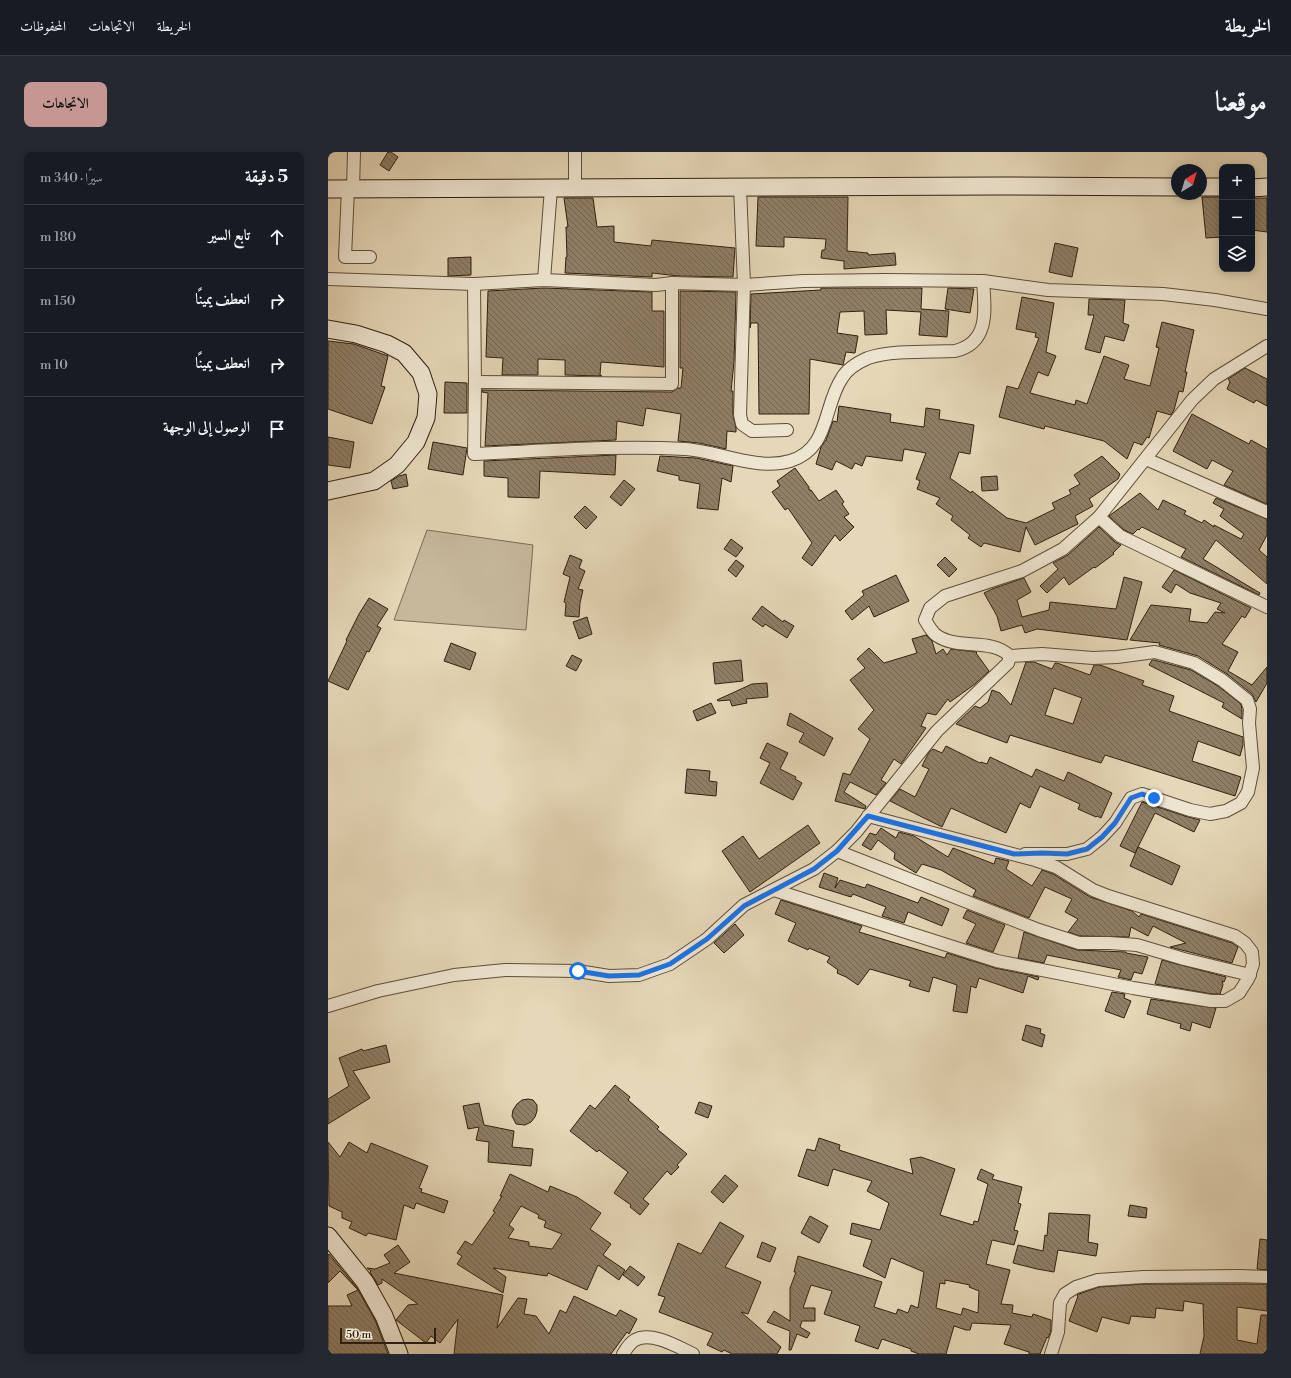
<!DOCTYPE html>
<html lang="ar">
<meta charset="utf-8">
<style>
:root{--surface:#171b24;--page:#242831;--text:#f1f3f6;--muted:#9ea1a6;--line:#363941;--accent:#c59692}
body{margin:0;font-family:"Libre Bodoni",Amiri,serif;background:var(--page);color:var(--text);direction:rtl}
.controls{position:absolute;right:12px;top:12px;display:grid;overflow:hidden;border-radius:8px;box-shadow:0 2px 10px #0003}
.controls button{width:36px;height:36px;display:grid;place-items:center;padding:0;border:0;border-bottom:1px solid var(--line);background:var(--surface);color:var(--text);font:20px sans-serif}
.compass{position:absolute;left:843px;top:12px;width:36px;height:36px;border-radius:50%;background:var(--surface);box-shadow:0 2px 10px #0003;rotate:38deg}
.scale{position:absolute;left:12px;bottom:10px;width:96px;box-sizing:border-box;padding-left:4px;border:2px solid #322011;border-top:0;font-size:11px;line-height:14px;white-space:nowrap;color:#322011;-webkit-text-stroke:3px #eee5d0;paint-order:stroke}
.stop{position:absolute;width:12px;height:12px;margin:-9px;border:3px solid #1a73e8;border-radius:50%;background:#fff}
.stop.end{background:#1a73e8;border-color:#fff;box-shadow:0 1px 4px #0008}
.list{margin:0;padding:0;list-style:none}
h2{display:flex;justify-content:space-between;align-items:center;height:52px;margin:0;padding:0 16px;font-size:17px}
h2 small{font-size:13px;font-weight:400;color:var(--muted)}
.list li{display:grid;grid-template-columns:26px 1fr auto;gap:12px;align-items:center;box-sizing:border-box;height:64px;padding:0 16px;border-top:1px solid var(--line)}
.list b{display:block;font-size:15px;white-space:nowrap}
.list em{font-size:13px;font-style:normal;color:var(--muted)}
.icon{flex:none;width:22px;height:22px;fill:none;stroke:currentColor;stroke-width:2;stroke-linecap:round;stroke-linejoin:round}
.map{position:relative;flex:none;width:939px;height:1202px;overflow:hidden;direction:ltr;border-radius:8px}
header{display:flex;align-items:center;gap:24px;box-sizing:border-box;height:56px;padding:0 20px;background:var(--surface);border-bottom:1px solid var(--line)}
header strong{font-size:19px}
nav{display:flex;gap:22px;margin-inline-start:auto;font-size:14px}
.intro{display:flex;align-items:center;justify-content:space-between;box-sizing:border-box;height:96px;padding:0 24px}
h1{margin:0;font-size:28px}
.button{padding:10px 18px;border-radius:8px;background:var(--accent);color:#111;font-size:14px;font-weight:700}
main{display:flex;gap:24px;padding:0 24px}
aside{flex:1;background:var(--surface);border-radius:8px;box-shadow:0 2px 10px #0003}
.map>svg:first-child{display:block}
.garden{fill:#c7b89b;stroke:#7c6c56}
.building{fill:url(#building-back-hatch);stroke:#322011;fill-rule:evenodd}
.lines{fill:none;stroke-linecap:round;stroke-linejoin:round}
.street-casing{stroke:#5f4e3a;stroke-width:14}
.secondary-casing{stroke:#322011;stroke-width:19}
.street{stroke:#eee5d0;stroke-width:12}
.secondary{stroke:#eee5d0;stroke-width:17}
.route{stroke:#1a73e8;stroke-width:5}
</style>
<header>
<strong>الخريطة</strong>
<nav><a>الخريطة</a><a>الاتجاهات</a><a>المحفوظات</a></nav>
</header>
<div class="intro"><h1>موقعنا</h1><a class="button">الاتجاهات</a></div>
<main>
<div class="map">
<svg width="939" height="1202" viewBox="0 0 939 1202">
<defs>
<pattern id="building-back-hatch" width="6" height="6" patternUnits="userSpaceOnUse"><rect width="6" height="6" fill="#8f7f67"/><path d="M-1 5l2 2M0 0l6 6M5-1l2 2" fill="none" stroke="#756853"/></pattern>
</defs>
<rect width="100%" height="100%" fill="#e5d7b7"/>
<filter id="stains"><feTurbulence type="fractalNoise" baseFrequency=".005" numOctaves="4"/><feColorMatrix values="0 0 0 0 .2 0 0 0 0 .09 0 0 0 0 .02 0 0 0 .5 -.17"/></filter>
<radialGradient id="worn" r=".72"><stop offset=".6" stop-color="#630" stop-opacity="0"/><stop offset="1" stop-color="#630" stop-opacity=".3"/></radialGradient>
<!-- garden -->
<polygon class="garden" points="99,378 205,393 198,478 66,468"/>
<!-- building -->
<g class="building">
<polygon points="60,0 63,0 70,5 61,19 52,13"/>
<polygon points="430,45 520,45 519,99 540,101 540,103 567,101 568,113 516,117 516,109 493,106 494,98 497,98 498,87 456,85 456,95 428,94"/>
<polygon points="874,45 894,45 894,85 878,86"/>
<polygon points="236,46 265,46 269,75 286,74 286,90 323,94 324,88 407,96 405,125 351,124 324,121 324,125 237,121 238,105 239,105 238,75 240,75"/>
<polygon points="924,46 939,46 939,80 924,78"/>
<polygon points="727,91 750,96 744,125 721,120"/>
<polygon points="143,105 143,123 120,124 120,106"/>
<polygon points="216,136 324,140 324,159 336,159 336,215 273,210 272,223 274,224 237,223 237,208 210,207 210,223 174,223 175,206 158,205 160,139"/>
<polygon points="493,136 594,136 593,157 621,159 619,185 591,183 593,160 558,158 559,182 537,183 536,159 512,160 509,181 530,184 527,201 518,200 515,213 482,207 481,262 431,262 430,171 423,171 422,176 423,142 493,138"/>
<polygon points="620,136 646,137 642,161 617,157"/>
<polygon points="352,139 408,140 406,210 403,239 405,239 405,263 408,276 408,280 399,279 398,297 371,291 350,289 353,262 318,256 315,274 289,269 288,288 157,294 160,241 154,240 154,238 344,240 350,236 353,236 355,216 352,216"/>
<polygon points="694,145 726,151 718,200 728,204 720,224 710,220 702,241 747,253 748,248 759,252 776,204 801,213 796,227 822,234 831,196 828,195 834,170 866,178 857,220 859,220 855,240 851,239 846,258 843,263 829,259 821,286 819,285 814,293 806,290 799,307 776,289 717,274 716,277 671,265 679,234 690,237 711,186 707,185 708,181 688,177"/>
<polygon points="761,147 797,148 795,171 801,173 796,189 777,184 772,201 757,197 766,163 760,163"/>
<polygon points="0,189 26,192 60,204 53,234 57,235 44,272 0,257"/>
<polygon points="917,216 939,227 939,254 928,248 926,251 899,237 902,230 900,227"/>
<polygon points="117,230 139,231 139,261 116,261"/>
<polygon points="511,254 563,262 562,270 596,275 598,256 612,258 611,267 646,273 642,302 631,300 622,326 643,341 644,339 679,366 698,371 727,357 724,351 743,342 741,338 752,332 746,323 774,304 792,322 790,327 761,347 765,354 747,364 750,372 707,393 698,375 692,400 656,391 653,395 640,386 642,383 623,368 625,364 608,352 612,346 589,337 592,329 588,327 598,301 576,297 574,309 538,304 534,314 527,311 524,317 508,309 504,318 488,312 493,295 498,288 505,269 509,270"/>
<polygon points="864,262 921,292 923,288 939,297 939,352 896,333 905,319 884,308 879,317 845,299"/>
<polygon points="0,285 26,290 22,316 0,313"/>
<polygon points="105,290 139,296 135,323 100,317"/>
<polygon points="288,303 287,323 212,319 211,346 180,345 180,326 156,324 156,309"/>
<polygon points="332,304 368,306 405,314 403,330 394,326 390,358 369,356 372,332 351,328 351,324 329,319"/>
<polygon points="467,316 481,335 481,338 483,338 491,349 508,338 516,350 514,352 521,362 516,365 526,375 512,389 507,383 484,414 474,406 484,391 460,356 457,358 444,340 452,334 449,329"/>
<polygon points="78,322 80,334 65,337 63,329 71,324"/>
<polygon points="669,324 670,338 654,339 653,325"/>
<polygon points="296,328 307,337 293,354 282,345"/>
<polygon points="812,341 830,358 835,348 858,359 856,362 874,371 876,368 886,375 886,373 913,387 916,382 892,364 896,357 885,351 888,346 939,367 939,383 931,398 939,405 939,432 888,388 875,407 932,441 931,443 853,405 858,397 814,375 811,378 810,377 805,382 796,378 781,364"/>
<polygon points="257,354 269,365 258,377 246,365"/>
<polygon points="771,375 787,390 793,393 785,401 786,402 767,416 766,415 741,433 736,425 719,441 712,434 730,417 725,411 740,403"/>
<polygon points="403,387 415,396 408,405 396,397"/>
<polygon points="242,403 254,408 251,416 257,419 250,437 255,438 252,451 251,465 237,464 238,451 236,450 242,425 235,422"/>
<polygon points="617,405 629,417 621,425 609,413"/>
<polygon points="408,408 416,414 408,425 400,418"/>
<polygon points="846,418 923,456 917,466 914,464 894,492 910,500 900,519 924,533 939,515 939,531 928,550 924,542 899,522 870,504 831,493 832,491 802,488 823,453 863,457 861,469 879,471 887,460 897,461 889,457 893,451 862,441 848,432 843,441 834,435"/>
<polygon points="568,423 581,449 546,465 541,454 524,468 517,459 536,443 534,439"/>
<polygon points="796,425 814,430 799,488 709,477 697,481 694,473 673,479 669,464 656,441 664,437 696,426 703,440 689,448 694,465 721,458 722,450 788,457"/>
<polygon points="41,446 60,457 49,474 53,476 41,500 39,499 20,538 0,529 19,489 18,488 31,462"/>
<polygon points="434,454 455,470 456,468 466,474 459,486 437,472 435,475 424,467"/>
<polygon points="259,465 264,482 251,487 245,470"/>
<polygon points="598,483 604,489 608,502 615,497 619,503 623,497 649,500 648,501 661,519 647,532 622,550 620,547 608,563 599,561 593,574 598,576 573,612 566,607 553,628 558,631 548,643 522,630 516,640 538,654 537,657 507,649 515,621 522,623 542,587 530,577 546,558 522,528 537,516 529,507 541,496 556,511 589,501 584,487"/>
<polygon points="123,491 148,501 142,518 116,509"/>
<polygon points="244,503 254,508 248,519 238,514"/>
<polygon points="413,508 415,529 387,532 385,511"/>
<polygon points="824,508 826,508 863,518 890,534 913,552 914,558 914,567 894,555 896,551 821,513"/>
<path d="M698 510H706L724 517 727 511H729L762 523 766 513H772L816 529 814 533 846 544 841 559 915 585V593L912 604 870 589 864 609 913 625 907 644 777 603 773 611 682 583 679 591 628 572 647 554 652 556 660 550 664 538 672 541 683 553ZM726 536 754 546 745 572 717 563Z"/>
<polygon points="439,531 440,545 418,547 419,551 404,554 402,548 390,549 389,548 424,532"/>
<polygon points="383,551 388,561 369,569 365,559"/>
<polygon points="462,561 505,586 496,604 471,590 476,581 459,573"/>
<polygon points="439,591 460,601 452,617 468,625 467,627 474,631 465,648 432,631 442,611 432,606"/>
<polygon points="618,594 652,611 653,610 659,612 662,605 704,625 708,617 736,629 740,620 784,641 773,666 769,664 768,665 750,657 752,652 712,634 702,656 692,651 678,681 623,656 614,675 562,649 572,637 587,645 601,617 594,614 601,600 605,597 614,601"/>
<polygon points="359,617 382,619 381,629 389,630 388,644 357,641"/>
<polygon points="814,650 860,665 872,668 866,680 827,661 807,701 792,694"/>
<polygon points="480,673 492,691 422,740 394,699 415,684 431,707"/>
<polygon points="553,676 568,686 571,680 586,684 620,705 625,696 666,712 668,706 681,709 678,717 704,734 714,718 725,722 762,745 804,759 811,765 813,762 904,791 910,795 904,811 842,795 858,791 825,774 820,784 803,775 801,785 752,784 740,780 750,767 737,760 744,747 717,735 701,766 645,744 648,738 613,718 594,712 588,721 566,707 567,701 550,688 543,698 534,693 542,681 548,683"/>
<polygon points="810,695 852,714 844,733 802,714"/>
<polygon points="496,721 510,726 507,736 512,728 537,736 539,732 590,751 593,745 621,757 614,774 580,760 576,771 554,764 558,755 525,742 523,745 491,735"/>
<polygon points="453,748 534,774 531,780 617,806 619,801 667,816 711,825 710,828 700,824 695,841 651,826 648,836 643,834 639,861 625,859 629,833 605,825 601,840 581,834 583,829 542,817 530,833 518,825 509,821 510,818 499,810 502,805 481,796 480,798 460,789 468,771 447,762"/>
<polygon points="639,758 677,773 665,800 638,791 648,772 635,766"/>
<polygon points="407,772 416,783 396,801 386,791"/>
<polygon points="696,780 749,798 798,800 798,801 820,805 814,822 806,820 803,828 790,825 793,818 719,803 716,811 690,806"/>
<polygon points="834,808 898,825 896,830 894,829 895,833 892,842 884,842 827,832"/>
<polygon points="784,840 797,842 796,846 803,849 796,866 777,859"/>
<polygon points="823,847 888,856 882,876 864,870 862,879 852,876 853,872 819,862"/>
<polygon points="698,873 713,877 712,881 717,883 714,895 694,888"/>
<polygon points="58,893 62,910 25,919 42,946 0,972 0,947 21,934 11,906 34,897 35,899"/>
<polygon points="287,933 302,945 300,948 331,975 329,977 359,1002 349,1013 351,1015 343,1023 339,1019 315,1047 321,1052 312,1063 302,1055 303,1053 286,1041 300,1020 271,998 269,1000 242,979 262,953 267,957"/>
<polygon points="200,947 205,948 209,953 209,959 207,965 203,970 197,973 188,972 184,964 185,958 189,952 194,948"/>
<polygon points="371,950 384,954 380,966 367,961"/>
<polygon points="151,951 156,973 186,979 184,995 205,997 203,1014 160,1010 161,990 148,988 151,975 140,977 135,954"/>
<path d="M491 986 512 993 511 998 585 1022 582 1007 593 1005 627 1017 612 1063 645 1073 646 1069 650 1070 660 1032 649 1027 653 1017 666 1023 664 1027 694 1035 690 1051 693 1052 686 1078 690 1079 686 1093 664 1088 658 1112 682 1118 673 1152 685 1153 684 1161 704 1165 705 1162 723 1168V1179L720 1186 719 1185 712 1202H701V1200L676 1192 683 1173 644 1171 642 1178H638L626 1174 618 1202H591L583 1199V1197L554 1187 550 1197 527 1189 532 1174 496 1162 504 1139 483 1133 475 1156H487V1169H474L472 1175 482 1181 479 1186 469 1182 463 1198H461L462 1179 439 1170 446 1159 462 1169V1136L468 1120H466L470 1104 554 1130 546 1155 568 1162 570 1157 580 1161 583 1153 590 1156 596 1120 563 1106 557 1126 535 1114 544 1088 522 1082 524 1071 552 1078 561 1051 539 1039 544 1029 505 1017 500 1034 470 1024 479 997 487 999ZM617 1128 642 1133 641 1135 651 1139 650 1161 635 1156 633 1163 608 1156 612 1131 617 1132Z"/>
<polygon points="0,990 12,1005 21,990 39,1001 43,991 100,1014 91,1036 94,1037 93,1040 120,1049 116,1061 88,1051 86,1057 76,1053 68,1088 40,1081 38,1084 21,1076 24,1070 14,1066 14,1060 1,1054"/>
<path d="M182 1022 220 1040 222 1034 249 1045 273 1061 262 1077 283 1092 275 1103 297 1118 291 1128 270 1113 259 1138 220 1121 219 1124 165 1116 178 1125 175 1141 129 1112 134 1104 129 1101 137 1089 144 1093 167 1060 165 1059 174 1044H172ZM193 1054 211 1063 210 1066 218 1069 216 1075 234 1082 224 1097 201 1094V1090L180 1086 186 1077 181 1073Z"/>
<polygon points="397,1023 410,1034 395,1051 383,1040"/>
<polygon points="802,1053 819,1056 818,1066 800,1064"/>
<polygon points="721,1061 762,1063 760,1090 770,1092 768,1104 730,1098 726,1120 709,1117 685,1111 690,1093 715,1099 717,1083 719,1084"/>
<polygon points="482,1064 500,1074 491,1091 473,1081"/>
<polygon points="392,1070 416,1084 397,1115 433,1130 420,1162 413,1160 453,1195 449,1202 404,1202 396,1198 394,1200 379,1193 385,1181 331,1160 337,1145 330,1143 350,1091 373,1102"/>
<polygon points="932,1087 939,1088 939,1118 929,1117"/>
<polygon points="434,1090 448,1096 442,1110 429,1105"/>
<polygon points="70,1093 82,1110 66,1121 175,1143 169,1176 190,1146 199,1147 196,1162 208,1164 221,1182 232,1158 238,1161 246,1144 288,1164 292,1158 309,1167 301,1182 299,1180 283,1202 126,1202 130,1167 112,1191 103,1184 98,1191 68,1168 80,1153 90,1152 54,1127 54,1131 50,1133 42,1120 43,1119 39,1116 47,1117 62,1111 56,1103"/>
<polygon points="1,1102 29,1136 47,1168 60,1202 0,1202 0,1154 24,1154 19,1143 30,1138 12,1119 0,1131 0,1103"/>
<polygon points="302,1114 317,1125 310,1134 295,1123"/>
<polygon points="816,1132 939,1132 939,1159 909,1155 909,1188 929,1192 933,1163 939,1163 939,1202 872,1202 876,1184 875,1152 856,1149 855,1159 828,1156 827,1166 803,1164 801,1172 774,1165 769,1180 741,1169 750,1144 749,1143 751,1142 771,1135"/>
</g>
<g class="lines">
<!-- street casing -->
<g class="street-casing">
<g id="street">
<polyline points="247,0 247,36"/>
<polyline points="412,35 416,133 412,263 414,272 424,279 459,278"/>
<polyline points="20,37 17,105 42,105"/>
<polyline points="25,37 26,0"/>
<polyline points="0,127 146,132 216,128 328,133 344,131 416,133 475,129 557,128 655,129 720,138 835,142 887,148 939,157"/>
<polyline points="216,128 223,36"/>
<path d="M146 132 147 230 146 302C216 299 287 293 357 297 390 299 429 319 462 309 502 297 495 254 514 226 519 217 531 210 540 206 562 198 603 200 627 199 662 191 657 157 655 129"/>
<polyline points="147,230 344,232 344,131"/>
<polyline points="818,307 939,360"/>
<polyline points="771,365 792,384 939,455"/>
<polyline points="682,504 714,502 765,506 789,505 827,500 866,511 894,528 919,548 922,557 921,571 925,616 920,640 913,651 898,659 882,662 862,658 814,642 803,646 787,671 774,685 759,697 739,702 697,702"/>
<polyline points="509,699 711,778 751,791 781,791 809,793 856,807 922,823"/>
<polyline points="446,738 669,809 805,836 883,849 897,849 911,841 920,827 925,812 924,800 917,791 907,784 780,744 765,738 728,715 707,708 540,664"/>
<path d="M0 854 50 839 126 823 177 818 250 819 281 824 311 823 342 812 379 787 416 753 486 717 509 699 528 680 609 579 680 511 682 504C662 485 630 499 608 483 604 480 600 473 597 468L602 456 617 444 694 419 735 397 771 365 864 248 886 227 939 194"/>
<path d="M295 1202C298 1197 302 1191 307 1188 324 1179 350 1195 365 1202"/>
<polyline points="723,1202 730,1180 732,1151 737,1142 748,1135 770,1128 816,1125 911,1124 939,1125"/>
</g>
</g>
<!-- secondary casing -->
<g class="secondary-casing">
<g id="secondary">
<polyline points="873,35 894,35"/>
<polyline points="924,36 939,35"/>
<polyline points="0,37 670,34 849,35"/>
<polyline points="0,177 28,182 59,192 76,201 93,221 100,242 98,266 88,290 69,313 46,329 0,339"/>
<polyline points="0,1084 37,1130 56,1164 71,1202"/>
</g>
</g>
<!-- street -->
<use href="#street" class="street"/>
<!-- secondary -->
<use href="#secondary" class="secondary"/>
</g>
<g class="lines">
<!-- route -->
<polyline class="route" points="250,819 281,824 311,823 342,812 379,787 416,754 486,717 509,699 540,664 686,702 714,701 739,702 759,697 774,685 787,671 803,646 814,642 826,646"/>
</g>
<rect width="100%" height="100%" filter="url(#stains)"/>
<rect width="100%" height="100%" fill="url(#worn)"/>
</svg>
<div class="controls">
<button>+</button>
<button>−</button>
<button><svg class="icon" aria-label="layers" viewBox="0 0 24 24"><path d="M12 4l9 5-9 5-9-5zM3 14l9 5 9-5"/></svg></button>
</div>
<svg class="compass" viewBox="-18 -18 36 36"><path d="M0-13l5 13h-10z" fill="#e53935"/><path d="M0 13l5-13h-10z" fill="#9ea1a6"/></svg>
<div class="scale">50 m</div>
<div class="stop" style="left:250px;top:819px"></div>
<div class="stop end" style="left:826px;top:646px"></div>
</div>
<aside>
<h2>5 دقيقة<small>سيرًا · 340 m</small></h2>
<ul class="list">
<li><svg class="icon" aria-label="ahead" viewBox="0 0 24 24"><path d="M12 20V5M6 11l6-6 6 6"/></svg><div><b>تابع السير</b></div><em>180 m</em></li>
<li><svg class="icon" aria-label="right" viewBox="0 0 24 24"><path d="M7 20v-9h11M14 6l5 5-5 5"/></svg><div><b>انعطف يمينًا</b></div><em>150 m</em></li>
<li><svg class="icon" aria-label="right" viewBox="0 0 24 24"><path d="M7 20v-9h11M14 6l5 5-5 5"/></svg><div><b>انعطف يمينًا</b></div><em>10 m</em></li>
<li><svg class="icon" aria-label="arrive" viewBox="0 0 24 24"><path d="M6 21V4h12l-3 4 3 4H6"/></svg><div><b>الوصول إلى الوجهة</b></div></li>
</ul>
</aside>
</main>
